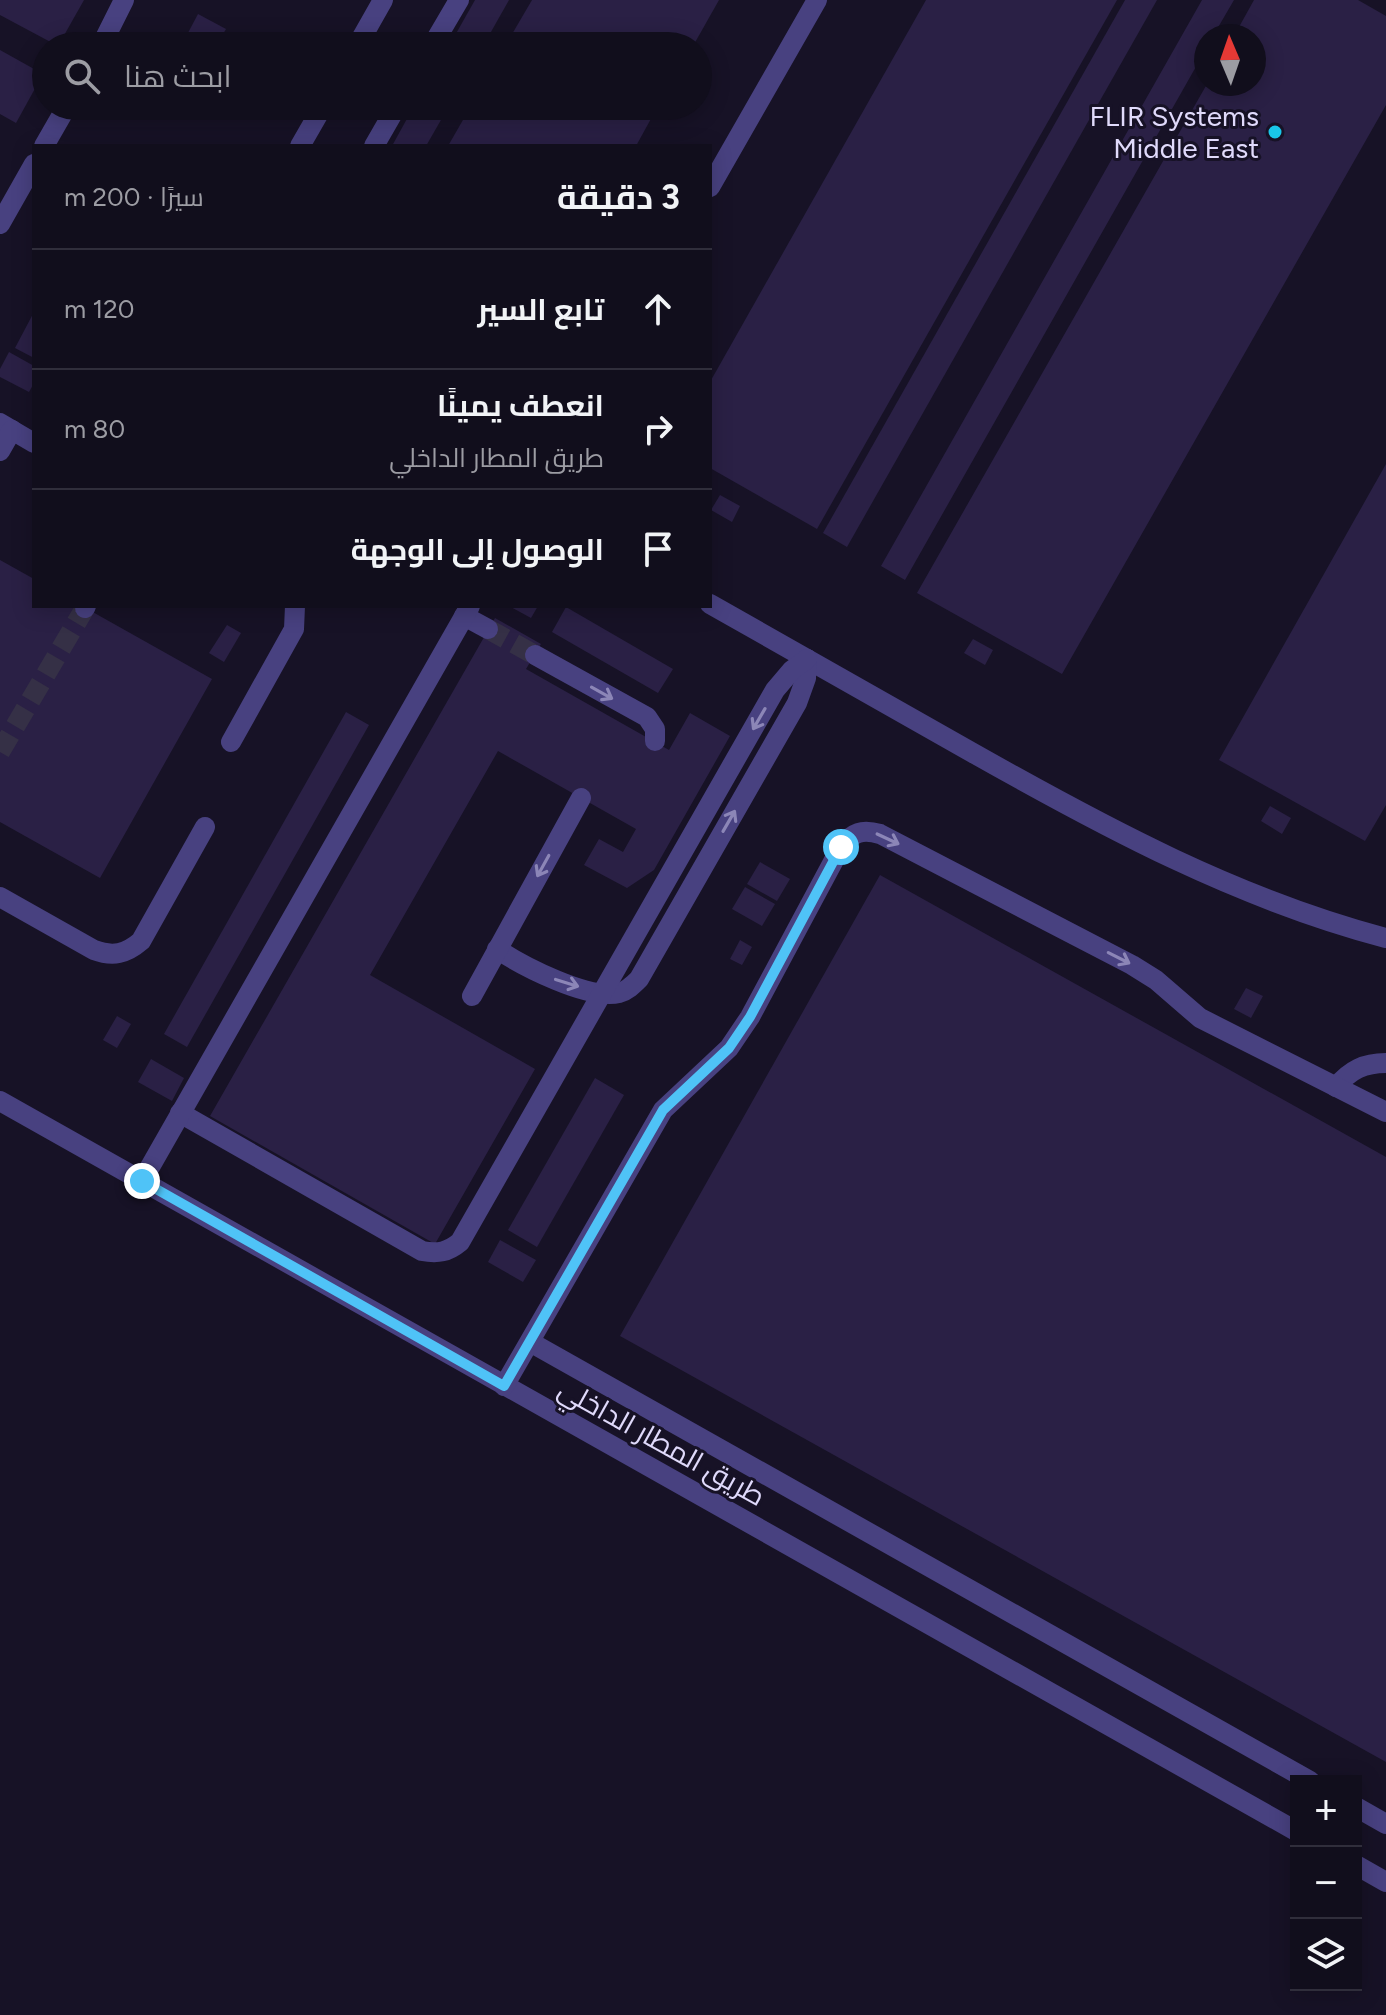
<!DOCTYPE html>
<html lang="ar">
<meta charset="utf-8">
<style>
:root{--surface:#110e1c;--page:#1a1725;--text:#f1f3f6;--muted:#9c9ca3;--line:#302e3b}
body{margin:0;font-family:Figtree,Cairo,sans-serif;background:var(--page);color:var(--text);direction:rtl}
.controls{position:absolute;right:24px;bottom:24px;display:grid;overflow:hidden;border-radius:0px;box-shadow:0 4px 20px #0003}
.controls button{width:72px;height:72px;display:grid;place-items:center;padding:0;border:0;border-bottom:2px solid var(--line);background:var(--surface);color:var(--text);font:40px sans-serif}
.compass{position:absolute;left:1194px;top:24px;width:72px;height:72px;border-radius:50%;background:var(--surface);box-shadow:0 4px 20px #0003;rotate:358deg}
.stop{position:absolute;width:24px;height:24px;margin:-18px;border:6px solid #4fc3f7;border-radius:50%;background:#fff}
.stop.end{background:#4fc3f7;border-color:#fff;box-shadow:0 2px 8px #0008}
.list{margin:0;padding:0;list-style:none}
h2{display:flex;justify-content:space-between;align-items:center;height:104px;margin:0;padding:0 32px;font-size:34px}
h2 small{font-size:26px;font-weight:400;color:var(--muted)}
.list li{display:grid;grid-template-columns:52px 1fr auto;gap:24px;align-items:center;box-sizing:border-box;height:120px;padding:0 32px;border-top:2px solid var(--line)}
.list b{display:block;font-size:30px;white-space:nowrap}
.list p{margin:0;font-size:26px;white-space:nowrap;color:var(--muted)}
.list em{font-size:26px;font-style:normal;color:var(--muted)}
.icon{flex:none;width:44px;height:44px;fill:none;stroke:currentColor;stroke-width:2;stroke-linecap:round;stroke-linejoin:round}
.map{position:relative;flex:none;width:1386px;height:2015px;overflow:hidden;direction:ltr}
.search{position:absolute;background:var(--surface);box-shadow:0 4px 20px #0003;left:32px;top:32px;width:680px;height:88px;display:flex;align-items:center;gap:20px;box-sizing:border-box;padding:0 28px;border-radius:44px;color:var(--muted);font-size:30px}
.panel{position:absolute;background:var(--surface);box-shadow:0 4px 20px #0003;left:32px;top:144px;width:680px;height:464px;border-radius:0px;direction:rtl}
.map>svg:first-child{display:block}
.building{fill:#2a2045}
.lines{fill:none;stroke-linecap:round;stroke-linejoin:round}
.minor-tunnel{stroke:#353046;stroke-width:20;stroke-dasharray:20 10;stroke-linecap:butt}
.minor{stroke:#484180;stroke-width:20}
.oneway{stroke:#8c86b7}
.route{stroke:#4fc3f7;stroke-width:10}
.poi-dot{fill:#19c7e9;stroke:#171226;stroke-width:3}
.labels{text-anchor:middle;dominant-baseline:central;stroke-width:6;stroke-linejoin:round;paint-order:stroke}
.poi-label{font-size:28px;fill:#e0dafb;stroke:#171226;text-anchor:end}
.street-label{font-size:28px;fill:#e0dafb;stroke:#171226}
</style>
<div class="map">
<svg width="1386" height="2015" viewBox="0 0 1386 2015">
<rect width="100%" height="100%" fill="#171226"/>
<!-- building -->
<g class="building">
<polygon points="0,0 84,0 58,46 0,15"/>
<polygon points="475,0 509,0 483,46 449,46"/>
<polygon points="532,0 719,0 693,46 505,46"/>
<polygon points="926,0 1117,0 817,529 710,468 710,382"/>
<polygon points="1125,0 1157,0 847,547 823,533"/>
<polygon points="1202,0 1234,0 1213,36 1206,36 1206,49 905,580 881,566"/>
<polygon points="1254,0 1358,0 1386,16 1386,105 1062,674 917,593 1207,84 1254,84 1254,36 1234,36"/>
<polygon points="198,14 226,29 216,46 181,46"/>
<polygon points="0,50 43,74 16,123 0,114"/>
<polygon points="414,106 449,106 426,146 392,146"/>
<polygon points="471,106 658,106 636,146 448,146"/>
<polygon points="34,312 34,358 15,348"/>
<polygon points="9,352 34,366 34,383 29,392 0,377 0,369"/>
<polygon points="1386,464 1386,805 1365,841 1219,760"/>
<polygon points="720,495 740,506 732,522 711,510"/>
<polygon points="0,560 34,579 34,606 82,606 212,679 100,878 0,822"/>
<polygon points="509,606 538,606 531,618"/>
<polygon points="566,607 673,669 658,693 552,632"/>
<polygon points="495,618 541,644 526,669 669,750 690,713 730,736 654,870 627,888 584,865 599,839 623,852 636,829 498,751 370,975 535,1069 435,1244 210,1116"/>
<polygon points="227,625 241,633 224,662 209,653"/>
<polygon points="973,639 993,650 985,665 964,653"/>
<polygon points="346,712 369,725 187,1047 164,1034"/>
<polygon points="1270,806 1291,818 1282,834 1261,821"/>
<polygon points="760,862 790,879 777,901 747,884"/>
<polygon points="880,875 1386,1157 1386,1762 620,1336"/>
<polygon points="745,887 775,904 762,926 732,909"/>
<polygon points="740,940 752,947 742,965 730,959"/>
<polygon points="1246,988 1263,996 1251,1018 1234,1009"/>
<polygon points="117,1016 131,1024 117,1048 103,1040"/>
<polygon points="151,1059 184,1078 172,1101 138,1082"/>
<polygon points="595,1078 624,1095 537,1247 508,1230"/>
<polygon points="500,1240 536,1260 523,1282 488,1262"/>
</g>
<g class="lines">
<!-- minor-tunnel -->
<g class="minor-tunnel">
<polyline points="488,629 535,655"/>
<polyline points="0,752 85,608"/>
</g>
<!-- minor -->
<g class="minor">
<polyline points="101,46 124,0"/>
<polyline points="357,46 383,0"/>
<polyline points="432,46 459,0"/>
<polyline points="44,146 67,106"/>
<polyline points="300,146 323,106"/>
<polyline points="374,146 397,106"/>
<polyline points="710,187 817,0"/>
<polyline points="0,224 34,164"/>
<polyline points="0,423 34,443"/>
<polyline points="0,451 12,430"/>
<path d="M710 604C798 654 886 703 973 753 1106 828 1238 899 1386 938"/>
<polyline points="85,608 86,606"/>
<polyline points="464,616 488,629"/>
<polyline points="535,655 647,717 655,729 655,741"/>
<polyline points="231,742 294,629 295,606"/>
<path d="M0 897 94 950C113 957 126 954 141 941L205 827"/>
<path d="M497 949C522 966 588 1000 619 993 627 991 633 985 639 979L797 703 806 678 807 659"/>
<polyline points="472,996 581,798"/>
<path d="M1336 1087C1350 1070 1364 1063 1386 1063"/>
<polyline points="0,1101 1296,1831"/>
<path d="M180 1113 422 1251C438 1254 448 1252 460 1242L775 690 792 670 807 659"/>
<polyline points="142,1181 470,606"/>
<polyline points="530,1342 1310,1781"/>
<path d="M504 1386 663 1110 729 1048 750 1017 841 847C853 832 862 829 880 834L1132 965 1156 980 1200 1018 1386 1112"/>
<polyline points="1356,1807 1386,1824"/>
<polyline points="1356,1865 1386,1882"/>
</g>
</g>
<!-- one-way arrows -->
<defs><path id="oneway-shaft" d="M-6 0H5M1.5-3L5.5 0L1.5 3" fill="none" stroke-width="1.6" stroke-linecap="round" stroke-linejoin="round" transform="scale(2)"/></defs>
<g class="oneway">
<use href="#oneway-shaft" transform="translate(602 693) rotate(29)"/>
<use href="#oneway-shaft" transform="translate(759 719) rotate(120)"/>
<use href="#oneway-shaft" transform="translate(729 821) rotate(-60)"/>
<use href="#oneway-shaft" transform="translate(888 839) rotate(25)"/>
<use href="#oneway-shaft" transform="translate(543 866) rotate(119)"/>
<use href="#oneway-shaft" transform="translate(1119 958) rotate(27)"/>
<use href="#oneway-shaft" transform="translate(567 983) rotate(17)"/>
</g>
<g class="lines">
<!-- route -->
<polyline class="route" points="142,1181 504,1386 663,1110 729,1048 750,1017 841,847"/>
</g>
<!-- markers -->
<circle class="poi-dot" cx="1275" cy="132" r="8"/>
<g class="labels">
<!-- poi labels -->
<g class="poi-label">
<text x="1259" y="116">FLIR Systems<tspan x="1259" dy="32">Middle East</tspan></text>
</g>
<!-- street labels -->
<g class="street-label">
<text transform="translate(662 1442) rotate(29)">طريق المطار الداخلي</text>
</g>
</g>
</svg>
<div class="controls">
<button>+</button>
<button>−</button>
<button><svg class="icon" aria-label="layers" viewBox="0 0 24 24"><path d="M12 4l9 5-9 5-9-5zM3 14l9 5 9-5"/></svg></button>
</div>
<svg class="compass" viewBox="-18 -18 36 36"><path d="M0-13l5 13h-10z" fill="#e53935"/><path d="M0 13l5-13h-10z" fill="#9c9ca3"/></svg>
<div class="stop" style="left:841px;top:847px"></div>
<div class="stop end" style="left:142px;top:1181px"></div>
<div class="search"><svg class="icon" aria-label="search" viewBox="0 0 24 24"><circle cx="10" cy="10" r="6"/><path d="M15 15l6 6"/></svg>ابحث هنا</div>
<section class="panel">
<h2>3 دقيقة<small>سيرًا · 200 m</small></h2>
<ul class="list">
<li><svg class="icon" aria-label="ahead" viewBox="0 0 24 24"><path d="M12 20V5M6 11l6-6 6 6"/></svg><div><b>تابع السير</b></div><em>120 m</em></li>
<li><svg class="icon" aria-label="right" viewBox="0 0 24 24"><path d="M7 20v-9h11M14 6l5 5-5 5"/></svg><div><b>انعطف يمينًا</b><p>طريق المطار الداخلي</p></div><em>80 m</em></li>
<li><svg class="icon" aria-label="arrive" viewBox="0 0 24 24"><path d="M6 21V4h12l-3 4 3 4H6"/></svg><div><b>الوصول إلى الوجهة</b></div></li>
</ul>
</section>
</div>
